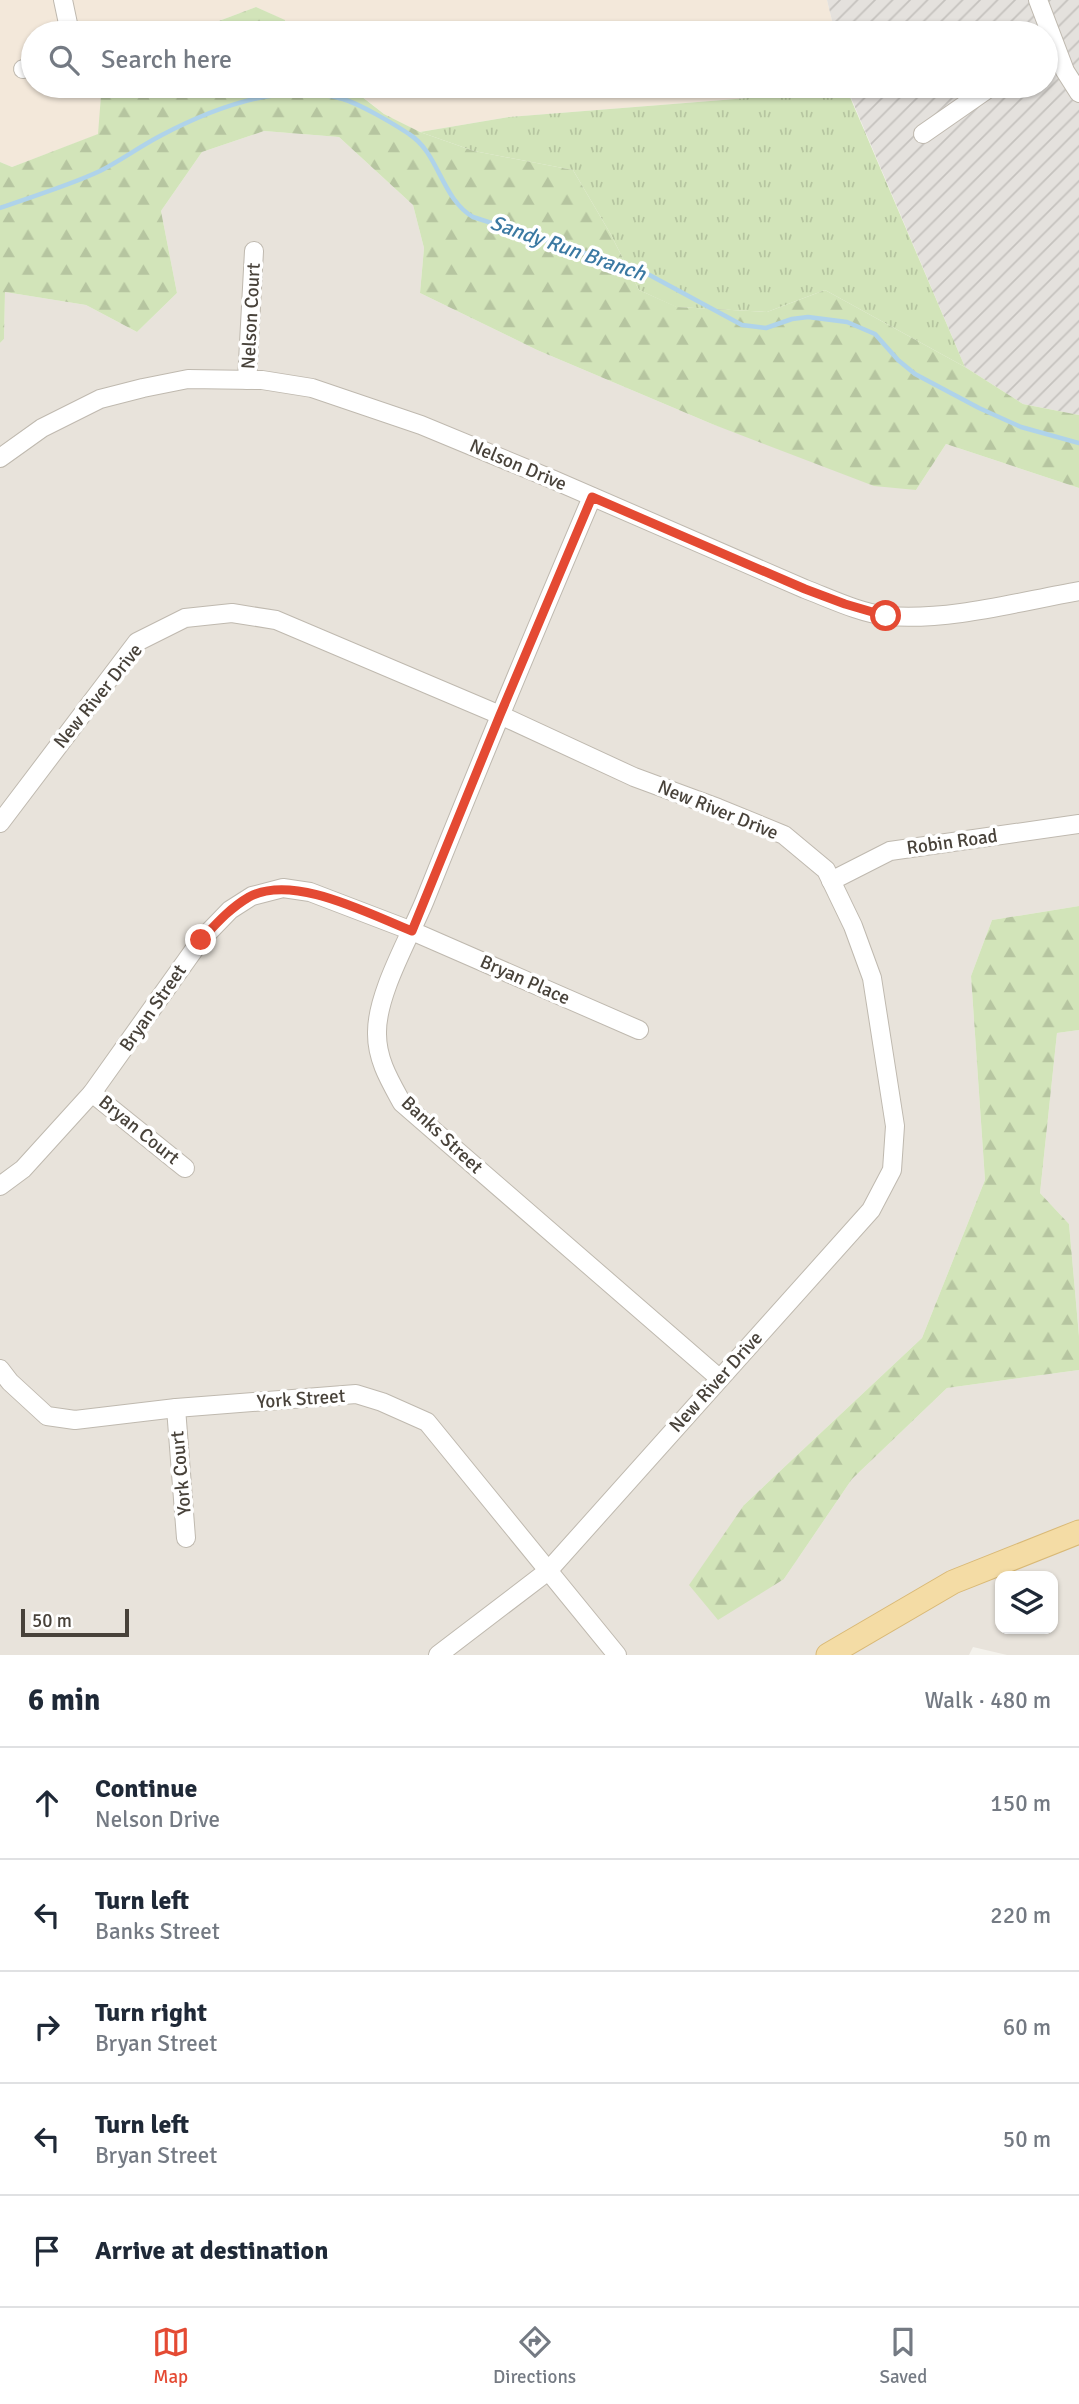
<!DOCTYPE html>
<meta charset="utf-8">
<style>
:root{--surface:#fff;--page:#f6f6f7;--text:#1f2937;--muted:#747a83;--line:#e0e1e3;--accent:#e44a33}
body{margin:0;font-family:Signika,sans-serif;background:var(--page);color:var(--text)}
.controls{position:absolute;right:21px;bottom:21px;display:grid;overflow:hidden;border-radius:14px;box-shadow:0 2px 5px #0004}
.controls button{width:63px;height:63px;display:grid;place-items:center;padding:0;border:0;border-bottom:2px solid var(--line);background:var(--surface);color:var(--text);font:35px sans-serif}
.scale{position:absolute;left:21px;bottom:18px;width:108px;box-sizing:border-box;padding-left:7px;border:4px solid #48423a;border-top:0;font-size:19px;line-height:24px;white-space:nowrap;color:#48423a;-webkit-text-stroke:5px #fff;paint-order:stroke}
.stop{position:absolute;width:21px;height:21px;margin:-16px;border:5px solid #e44a33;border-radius:50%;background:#fff}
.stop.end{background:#e44a33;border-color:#fff;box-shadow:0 2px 7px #0008}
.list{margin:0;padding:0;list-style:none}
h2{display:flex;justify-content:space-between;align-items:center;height:91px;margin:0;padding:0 28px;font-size:30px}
h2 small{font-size:23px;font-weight:400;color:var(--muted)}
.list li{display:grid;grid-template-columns:46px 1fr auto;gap:21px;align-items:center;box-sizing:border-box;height:112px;padding:0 28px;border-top:2px solid var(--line)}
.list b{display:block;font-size:26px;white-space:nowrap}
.list p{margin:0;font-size:23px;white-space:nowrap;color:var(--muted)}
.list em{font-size:23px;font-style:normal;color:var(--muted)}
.icon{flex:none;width:38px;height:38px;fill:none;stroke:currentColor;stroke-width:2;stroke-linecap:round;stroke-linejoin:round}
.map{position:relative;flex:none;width:1079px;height:1655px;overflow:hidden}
.search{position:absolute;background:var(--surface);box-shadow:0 2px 5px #0004;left:21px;right:21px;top:21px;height:77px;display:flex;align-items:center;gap:18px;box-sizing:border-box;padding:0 24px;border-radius:38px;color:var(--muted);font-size:26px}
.sheet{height:651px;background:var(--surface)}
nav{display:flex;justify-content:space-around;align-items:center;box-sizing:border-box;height:98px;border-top:2px solid var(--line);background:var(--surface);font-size:19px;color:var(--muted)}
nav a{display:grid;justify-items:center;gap:4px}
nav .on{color:var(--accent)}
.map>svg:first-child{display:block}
.residential{fill:#e8e3db;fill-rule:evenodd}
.commercial{fill:#f3e8da}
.industrial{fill:url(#industrial-furrows)}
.grass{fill:url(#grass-tufts)}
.forest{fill:url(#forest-firs)}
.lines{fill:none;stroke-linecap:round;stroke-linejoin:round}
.stream{stroke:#afd3ea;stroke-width:4.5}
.minor-casing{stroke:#bfb9af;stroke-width:20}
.major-casing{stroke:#d9b976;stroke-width:25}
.minor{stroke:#fff;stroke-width:18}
.major{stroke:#f4dca5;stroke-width:23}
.route{stroke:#e44a33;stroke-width:9}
.labels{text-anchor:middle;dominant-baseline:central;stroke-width:7;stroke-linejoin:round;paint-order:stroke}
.street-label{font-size:19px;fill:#48423a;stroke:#fff}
.water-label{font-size:21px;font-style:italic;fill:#3b79a2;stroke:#fff}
</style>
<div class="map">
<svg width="1079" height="1655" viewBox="0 0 1079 1655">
<defs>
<pattern id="industrial-furrows" width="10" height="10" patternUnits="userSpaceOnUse" patternTransform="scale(1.75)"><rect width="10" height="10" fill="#e4e1dd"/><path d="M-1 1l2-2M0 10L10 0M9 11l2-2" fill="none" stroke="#c5c2be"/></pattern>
<pattern id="grass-tufts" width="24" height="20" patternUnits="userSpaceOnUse" patternTransform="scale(1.75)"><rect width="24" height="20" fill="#d2e4b9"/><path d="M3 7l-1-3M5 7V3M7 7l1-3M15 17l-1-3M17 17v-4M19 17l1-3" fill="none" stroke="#b6c5a0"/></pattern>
<pattern id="forest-firs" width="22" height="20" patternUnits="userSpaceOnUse" patternTransform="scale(1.75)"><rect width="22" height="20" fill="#d2e4b9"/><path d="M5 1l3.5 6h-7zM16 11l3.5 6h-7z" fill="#b6c5a0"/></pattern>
</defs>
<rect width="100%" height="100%" fill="#f4f2ec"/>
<!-- residential -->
<g class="residential">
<path d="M264 131 339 137 413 205 424 248 420 293 537 350 712 424 916 490 946 444 1079 488V906L992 920 971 976 985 1180 922 1338 744 1505 784 1579 852 1479 947 1388 1079 1370V1655H1007L973 1647 969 1655H0V343L4 339 5 292 86 305 137 332 177 293 161 211 202 152ZM1000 1576H1053V1629H1000Z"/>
<polygon points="1079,1030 1079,1336 1069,1224 1040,1193 1057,1033"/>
</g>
<!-- commercial -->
<g class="commercial">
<polygon points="0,0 827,0 835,33 283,33 284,20 256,7 187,33 33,33 33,86 110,86 101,95 99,134 12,167 0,162"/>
<polygon points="349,86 846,86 847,90 509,117 420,132 384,114"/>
</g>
<!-- industrial -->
<polygon class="industrial" points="827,0 1079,0 1079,415 1023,404 965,367 846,86 1046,86 1046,33 835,33"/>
<!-- grass -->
<polygon class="grass" points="847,90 965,367 825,290 767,312 676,307 639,290 610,233 573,170 474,151 420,132 509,117"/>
<!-- forest -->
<g class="forest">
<polygon points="256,7 285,20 283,33 187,33"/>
<polygon points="110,86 348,86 384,114 420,132 474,151 573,170 610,233 639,290 677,307 767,312 825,290 965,367 1023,404 1079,415 1079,488 946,444 916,490 874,486 712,424 537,350 420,293 424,248 413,205 339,137 264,131 202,152 161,211 177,293 137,332 86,305 5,292 4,339 0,343 0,162 12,167 98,134 101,95"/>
<polygon points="1079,906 1079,1030 1057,1033 1040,1193 1069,1224 1079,1336 1079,1370 947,1388 852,1479 784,1579 718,1620 689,1585 744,1505 922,1338 985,1180 971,976 992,920"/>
</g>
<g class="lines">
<!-- stream -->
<path class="stream" d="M0 208C33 196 68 186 100 171 120 161 139 147 160 136 213 108 283 81 343 99 360 104 394 124 409 134 439 153 441 198 473 217L644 272 742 325 766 328 792 319 808 317 847 322 875 334 898 360 915 374 979 408 1021 427 1079 443"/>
<!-- minor casing -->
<g class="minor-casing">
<g id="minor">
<polyline points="63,0 70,33"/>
<polyline points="1038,0 1065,71 1079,93"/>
<polyline points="23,69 33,67"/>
<polyline points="82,86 83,88"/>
<polyline points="923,134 992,86"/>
<polyline points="247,380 254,251"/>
<path d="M0 458 42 428 100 399 143 388 188 379 262 380 312 388 421 425 554 480 805 589C831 599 860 613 887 616 951 621 1017 602 1079 591"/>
<path d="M592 497C535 631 479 765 425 900 410 937 376 994 377 1034 377 1060 390 1081 402 1103L719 1378"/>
<polyline points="0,823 137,642 185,618 232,613 276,620 500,715 634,777 718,808 784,835 826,870 853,926 872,978 895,1126 892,1170 871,1210 548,1571 438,1655"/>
<polyline points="831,881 890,851 1079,824"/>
<polyline points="92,1093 185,1168"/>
<polyline points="0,1186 23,1169 92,1093 201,940 230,910 252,896 283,888 310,892 412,931 639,1030"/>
<polyline points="0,1369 10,1382 47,1416 75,1420 176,1408 356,1394 382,1402 427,1422 617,1655"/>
<polyline points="176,1408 186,1538"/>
</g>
</g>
<!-- major casing -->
<g class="major-casing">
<polyline id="major" points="828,1655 953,1582 1079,1532"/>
</g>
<!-- minor -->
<use href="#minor" class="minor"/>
<!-- major -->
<use href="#major" class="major"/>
</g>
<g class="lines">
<!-- route -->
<path class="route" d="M201 940C216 924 230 908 249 897 293 873 369 914 412 931L500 715 592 497 805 589 845 604 886 616"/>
</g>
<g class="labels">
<!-- street labels -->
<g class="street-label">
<text transform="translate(251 316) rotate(-87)">Nelson Court</text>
<text transform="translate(518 465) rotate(23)">Nelson Drive</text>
<text transform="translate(98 696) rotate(-51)">New River Drive</text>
<text transform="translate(718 810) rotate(22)">New River Drive</text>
<text transform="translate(952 842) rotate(-8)">Robin Road</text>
<text transform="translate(525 980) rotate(24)">Bryan Place</text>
<text transform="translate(153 1008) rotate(-55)">Bryan Street</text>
<text transform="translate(139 1130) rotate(39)">Bryan Court</text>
<text transform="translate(442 1135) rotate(43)">Banks Street</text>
<text transform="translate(716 1382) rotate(-48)">New River Drive</text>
<text transform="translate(301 1399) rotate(-4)">York Street</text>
<text transform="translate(181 1473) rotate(-95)">York Court</text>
</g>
<!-- water labels -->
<g class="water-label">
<text transform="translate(568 248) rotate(19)">Sandy Run Branch</text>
</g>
</g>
</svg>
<div class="controls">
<button><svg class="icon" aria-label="layers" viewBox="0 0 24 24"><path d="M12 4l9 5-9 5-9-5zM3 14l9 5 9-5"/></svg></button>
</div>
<div class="scale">50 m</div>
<div class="stop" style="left:886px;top:616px"></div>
<div class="stop end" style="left:201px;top:940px"></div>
<div class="search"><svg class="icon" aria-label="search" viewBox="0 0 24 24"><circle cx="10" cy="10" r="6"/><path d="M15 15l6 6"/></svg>Search here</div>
</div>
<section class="sheet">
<h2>6 min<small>Walk · 480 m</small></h2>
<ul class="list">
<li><svg class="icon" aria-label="ahead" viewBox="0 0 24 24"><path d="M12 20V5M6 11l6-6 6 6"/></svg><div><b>Continue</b><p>Nelson Drive</p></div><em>150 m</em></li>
<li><svg class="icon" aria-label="left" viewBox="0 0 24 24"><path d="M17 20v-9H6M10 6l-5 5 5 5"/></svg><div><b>Turn left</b><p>Banks Street</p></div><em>220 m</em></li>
<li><svg class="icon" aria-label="right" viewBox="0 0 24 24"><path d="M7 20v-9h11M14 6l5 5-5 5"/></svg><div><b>Turn right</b><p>Bryan Street</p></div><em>60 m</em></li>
<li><svg class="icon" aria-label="left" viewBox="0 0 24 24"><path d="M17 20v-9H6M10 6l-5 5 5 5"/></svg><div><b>Turn left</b><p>Bryan Street</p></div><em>50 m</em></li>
<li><svg class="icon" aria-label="arrive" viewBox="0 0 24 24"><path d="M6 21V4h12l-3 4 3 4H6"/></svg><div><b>Arrive at destination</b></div></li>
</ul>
</section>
<nav>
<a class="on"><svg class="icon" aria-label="map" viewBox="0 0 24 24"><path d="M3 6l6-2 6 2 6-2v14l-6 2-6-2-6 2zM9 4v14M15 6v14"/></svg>Map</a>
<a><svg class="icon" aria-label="directions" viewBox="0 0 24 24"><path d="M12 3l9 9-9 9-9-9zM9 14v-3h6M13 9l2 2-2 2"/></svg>Directions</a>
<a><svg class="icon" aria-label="saved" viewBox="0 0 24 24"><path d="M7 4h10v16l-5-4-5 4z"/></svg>Saved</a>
</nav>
